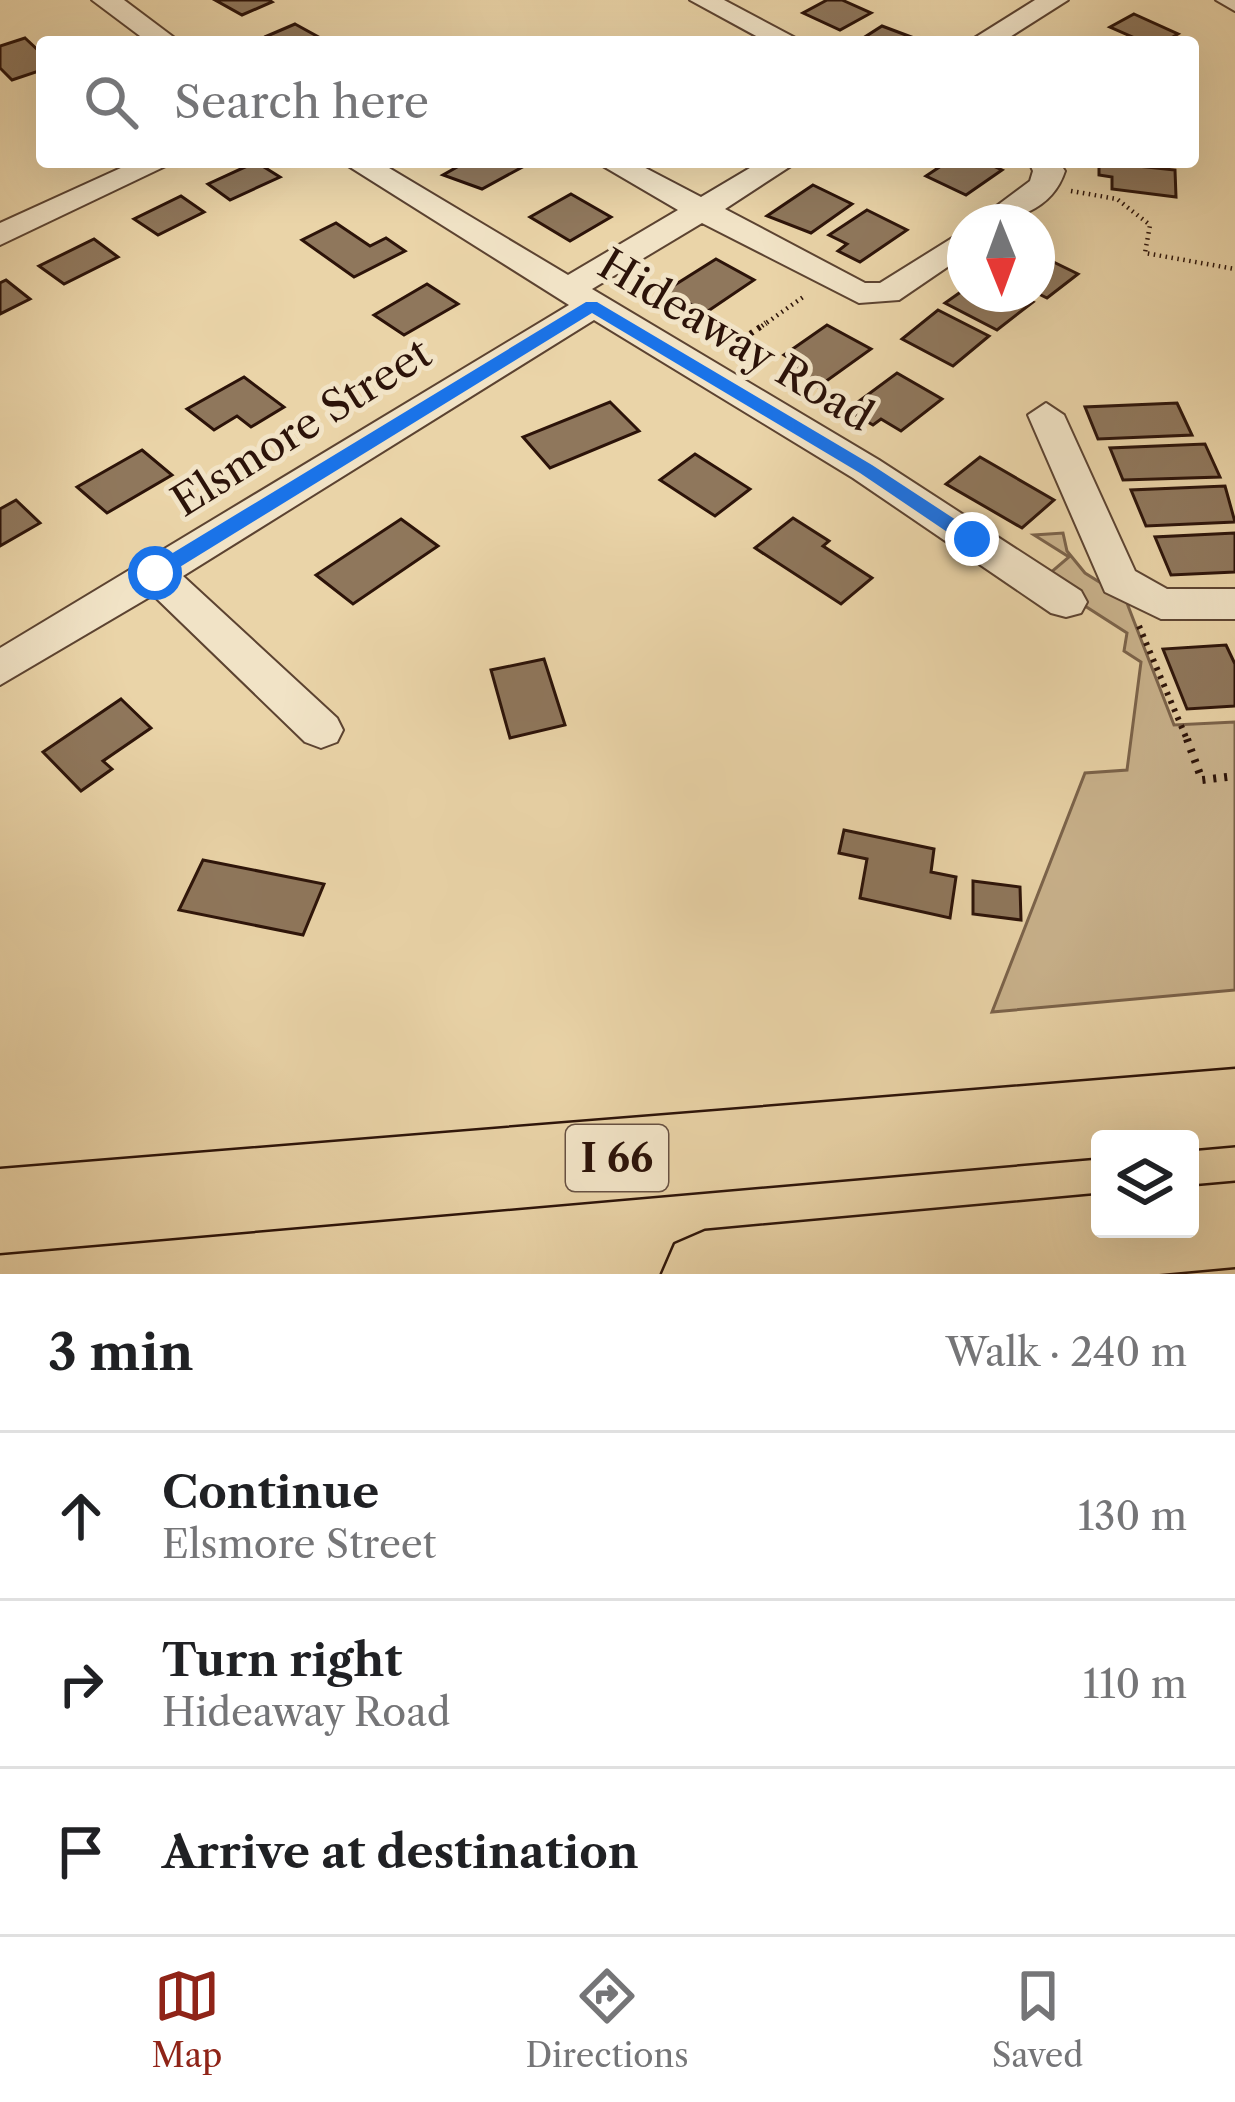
<!DOCTYPE html>
<meta charset="utf-8">
<style>
:root{--surface:#fff;--page:#f6f6f6;--text:#202124;--muted:#757577;--line:#e0e0e0;--accent:#8f2418}
body{margin:0;font-family:"Libre Caslon Text",serif;background:var(--page);color:var(--text)}
.controls{position:absolute;right:36px;bottom:36px;display:grid;overflow:hidden;border-radius:12px;box-shadow:0 12px 48px #0002}
.controls button{width:108px;height:108px;display:grid;place-items:center;padding:0;border:0;border-bottom:3px solid var(--line);background:var(--surface);color:var(--text);font:60px sans-serif}
.compass{position:absolute;left:947px;top:204px;width:108px;height:108px;border-radius:50%;background:var(--surface);box-shadow:0 12px 48px #0002;rotate:179deg}
.stop{position:absolute;width:36px;height:36px;margin:-27px;border:9px solid #1a73e8;border-radius:50%;background:#fff}
.stop.end{background:#1a73e8;border-color:#fff;box-shadow:0 3px 12px #0008}
.list{margin:0;padding:0;list-style:none}
h2{display:flex;justify-content:space-between;align-items:center;height:156px;margin:0;padding:0 48px;font-size:51px}
h2 small{font-size:39px;font-weight:400;color:var(--muted)}
.list li{display:grid;grid-template-columns:78px 1fr auto;gap:36px;align-items:center;box-sizing:border-box;height:168px;padding:0 48px;border-top:3px solid var(--line)}
.list b{display:block;font-size:45px;white-space:nowrap}
.list p{margin:0;font-size:39px;white-space:nowrap;color:var(--muted)}
.list em{font-size:39px;font-style:normal;color:var(--muted)}
.icon{flex:none;width:66px;height:66px;fill:none;stroke:currentColor;stroke-width:2;stroke-linecap:round;stroke-linejoin:round}
.map{position:relative;flex:none;width:1235px;height:1274px;overflow:hidden}
.search{position:absolute;background:var(--surface);box-shadow:0 12px 48px #0002;left:36px;right:36px;top:36px;height:132px;display:flex;align-items:center;gap:30px;box-sizing:border-box;padding:0 42px;border-radius:12px;color:var(--muted);font-size:45px}
.sheet{height:660px;background:var(--surface)}
nav{display:flex;justify-content:space-around;align-items:center;box-sizing:border-box;height:168px;border-top:3px solid var(--line);background:var(--surface);font-size:33px;color:var(--muted)}
nav a{display:grid;justify-items:center;gap:6px}
nav .on{color:var(--accent)}
.map>svg:first-child{display:block}
.green{fill:#cab38d;stroke:#7b634b;stroke-width:3}
.building{fill:#8f775c;stroke:#2c1309;stroke-width:3}
.lines{fill:none;stroke-linecap:round;stroke-linejoin:round}
.minor-casing{stroke:#5c4331;stroke-width:4}
.highway-casing{stroke:#2c1309;stroke-width:5}
.path-far2{stroke:#2c1309;stroke-width:4.5;stroke-dasharray:1.5 4.5;stroke-linecap:butt}
.path-far1{stroke:#2c1309;stroke-width:6;stroke-dasharray:3 6;stroke-linecap:butt}
.path{stroke:#2c1309;stroke-width:8;stroke-dasharray:3 8;stroke-linecap:butt}
.minor{fill:#f1e3c6;fill-rule:evenodd}
.highway{fill:#ead4a8;fill-rule:evenodd}
.route{fill:#1a73e8}
.labels{text-anchor:middle;dominant-baseline:central;stroke-width:10;stroke-linejoin:round;paint-order:stroke}
.shield{fill:#f1e3c6;stroke:#675142;stroke-width:3}
.shield-label{font-size:39px;font-weight:bold;fill:#2c1309}
.street-label{font-size:42px;fill:#2c1309;stroke:#f1e3c6}
</style>
<div class="map">
<svg width="1235" height="1274" viewBox="0 0 1235 1274">
<rect width="100%" height="100%" fill="#ead4a8"/>
<filter id="stains"><feTurbulence type="fractalNoise" baseFrequency=".00167" numOctaves="4"/><feColorMatrix values="0 0 0 0 .2 0 0 0 0 .09 0 0 0 0 .02 0 0 0 .5 -.17"/></filter>
<radialGradient id="worn" r=".72"><stop offset=".6" stop-color="#630" stop-opacity="0"/><stop offset="1" stop-color="#630" stop-opacity=".3"/></radialGradient>
<!-- green -->
<polygon class="green" points="1063,533 1067,551 1085,573 1125,598 1174,725 1235,722 1235,990 992,1012 1085,773 1127,770 1141,662 1124,651 1127,633 1043,579 1069,557 1034,535"/>
<!-- building -->
<g class="building">
<polygon points="215,0 269,0 272,2 242,15"/>
<polygon points="827,0 842,0 871,13 840,30 803,13"/>
<polygon points="1134,14 1178,34 1164,42 1144,42 1110,27"/>
<polygon points="295,24 324,40 278,42 267,36"/>
<polygon points="882,26 922,41 857,42"/>
<polygon points="25,38 42,54 42,70 12,80 0,68 0,46"/>
<polygon points="256,162 280,177 230,200 208,184"/>
<polygon points="466,162 524,162 528,164 482,189 443,175"/>
<polygon points="947,162 984,162 1002,170 966,195 926,176"/>
<polygon points="1099,162 1175,170 1176,197 1112,189 1112,177 1099,175"/>
<polygon points="813,185 852,204 811,233 767,216"/>
<polygon points="571,194 611,217 570,241 530,217"/>
<polygon points="181,196 204,212 158,235 134,219"/>
<polygon points="867,210 907,230 860,262 838,251 847,244 829,235"/>
<polygon points="336,223 370,246 386,238 405,251 354,277 302,240"/>
<polygon points="94,239 118,257 64,284 39,266"/>
<polygon points="1037,254 1078,274 1047,298 1037,293"/>
<polygon points="716,259 754,280 708,311 662,293"/>
<polygon points="6,280 30,299 0,314 0,283"/>
<polygon points="427,284 458,304 404,335 374,315"/>
<polygon points="965,289 965,294 1016,294 1033,302 997,330 945,303"/>
<polygon points="938,310 989,336 953,366 902,339"/>
<polygon points="827,325 871,349 818,387 793,372 802,366 784,355"/>
<polygon points="897,373 942,399 901,431 881,419 873,425 847,410"/>
<polygon points="244,377 284,407 251,427 237,416 214,430 187,409"/>
<polygon points="610,402 639,431 550,468 523,437"/>
<polygon points="1177,403 1192,435 1098,439 1085,407"/>
<polygon points="1205,444 1220,477 1123,480 1110,448"/>
<polygon points="142,450 172,475 107,513 77,487"/>
<polygon points="695,454 750,489 715,516 660,480"/>
<polygon points="980,457 1054,500 1022,528 946,484"/>
<polygon points="1225,486 1235,522 1146,526 1131,490"/>
<polygon points="16,500 40,523 0,546 0,509"/>
<polygon points="793,518 829,541 823,546 872,578 841,604 755,548"/>
<polygon points="401,519 438,546 353,604 316,575"/>
<polygon points="1235,533 1235,572 1171,575 1155,537"/>
<polygon points="1226,645 1235,664 1235,706 1187,709 1163,649"/>
<polygon points="544,659 565,725 510,738 491,670"/>
<polygon points="121,699 151,728 103,761 112,769 81,791 43,752"/>
<polygon points="844,830 934,849 931,872 956,877 950,918 860,898 867,859 839,853"/>
<polygon points="203,860 324,884 303,935 179,910"/>
<polygon points="973,881 1020,887 1021,920 973,914"/>
</g>
<g class="lines">
<!-- minor casing -->
<g class="minor-casing">
<g id="minor">
<polygon points="92,0 124,0 180,42 148,42"/>
<polygon points="690,0 724,0 803,42 767,42"/>
<polygon points="1035,0 1068,0 1002,42 968,42"/>
<polygon points="1216,0 1235,0 1235,11"/>
<polygon points="134,162 174,162 0,245 0,223"/>
<polygon points="342,162 379,162 568,275 678,210 596,162 634,162 701,197 760,162 797,162 725,209 865,283 880,283 965,230 965,255 899,300 859,303 702,223 592,289 879,460 1081,591 1087,602 1081,613 1066,617 1051,613 853,478 594,320 183,576 337,718 343,730 337,742 321,748 305,742 153,595 0,685 0,648 569,305"/>
<path d="M1029 162H1059L1065 171C1052 211 1012 222 975 222L1030 181 1033 171Z"/>
<polygon points="1046,403 1064,415 1135,571 1167,589 1235,589 1235,619 1161,619 1105,592 1028,415"/>
</g>
</g>
<!-- highway casing -->
<g class="highway-casing">
<g id="highway">
<polygon points="1235,1069 1235,1145 1190,1149 1190,1139 1100,1139 1100,1157 0,1253 0,1169"/>
<polygon points="1235,1183 1235,1267 1159,1274 662,1274 675,1244 705,1231 1100,1195 1100,1229 1190,1229 1190,1187"/>
</g>
</g>
<!-- path-far2 -->
<g class="path-far2">
<polyline points="1071,191 1117,199 1150,225 1145,253 1235,269"/>
<polyline points="762,326 806,295"/>
</g>
<!-- path-far1 -->
<g class="path-far1">
<polyline points="728,349 766,323"/>
<polyline points="1139,626 1188,742"/>
</g>
<!-- path -->
<polyline class="path" points="1187,739 1202,780 1235,776"/>
<!-- minor -->
<use href="#minor" class="minor"/>
<!-- highway -->
<use href="#highway" class="highway"/>
</g>
<!-- route -->
<polygon class="route" points="586,302 597,302 872,465 979,535 979,544 965,544 860,473 592,313 162,578 148,578 148,568"/>
<g class="labels">
<!-- shield labels -->
<rect class="shield" x="566" y="1125" width="102" height="66" rx="9"/>
<g class="shield-label">
<text x="617" y="1158">I 66</text>
</g>
<!-- street labels -->
<g class="street-label">
<text transform="translate(736 340) rotate(31)">Hideaway Road</text>
<text transform="translate(301 427) rotate(-32)">Elsmore Street</text>
</g>
</g>
<rect width="100%" height="100%" filter="url(#stains)"/>
<rect width="100%" height="100%" fill="url(#worn)"/>
</svg>
<div class="controls">
<button><svg class="icon" aria-label="layers" viewBox="0 0 24 24"><path d="M12 4l9 5-9 5-9-5zM3 14l9 5 9-5"/></svg></button>
</div>
<svg class="compass" viewBox="-18 -18 36 36"><path d="M0-13l5 13h-10z" fill="#e53935"/><path d="M0 13l5-13h-10z" fill="#757577"/></svg>
<div class="stop" style="left:155px;top:573px"></div>
<div class="stop end" style="left:972px;top:539px"></div>
<div class="search"><svg class="icon" aria-label="search" viewBox="0 0 24 24"><circle cx="10" cy="10" r="6"/><path d="M15 15l6 6"/></svg>Search here</div>
</div>
<section class="sheet">
<h2>3 min<small>Walk · 240 m</small></h2>
<ul class="list">
<li><svg class="icon" aria-label="ahead" viewBox="0 0 24 24"><path d="M12 20V5M6 11l6-6 6 6"/></svg><div><b>Continue</b><p>Elsmore Street</p></div><em>130 m</em></li>
<li><svg class="icon" aria-label="right" viewBox="0 0 24 24"><path d="M7 20v-9h11M14 6l5 5-5 5"/></svg><div><b>Turn right</b><p>Hideaway Road</p></div><em>110 m</em></li>
<li><svg class="icon" aria-label="arrive" viewBox="0 0 24 24"><path d="M6 21V4h12l-3 4 3 4H6"/></svg><div><b>Arrive at destination</b></div></li>
</ul>
</section>
<nav>
<a class="on"><svg class="icon" aria-label="map" viewBox="0 0 24 24"><path d="M3 6l6-2 6 2 6-2v14l-6 2-6-2-6 2zM9 4v14M15 6v14"/></svg>Map</a>
<a><svg class="icon" aria-label="directions" viewBox="0 0 24 24"><path d="M12 3l9 9-9 9-9-9zM9 14v-3h6M13 9l2 2-2 2"/></svg>Directions</a>
<a><svg class="icon" aria-label="saved" viewBox="0 0 24 24"><path d="M7 4h10v16l-5-4-5 4z"/></svg>Saved</a>
</nav>
